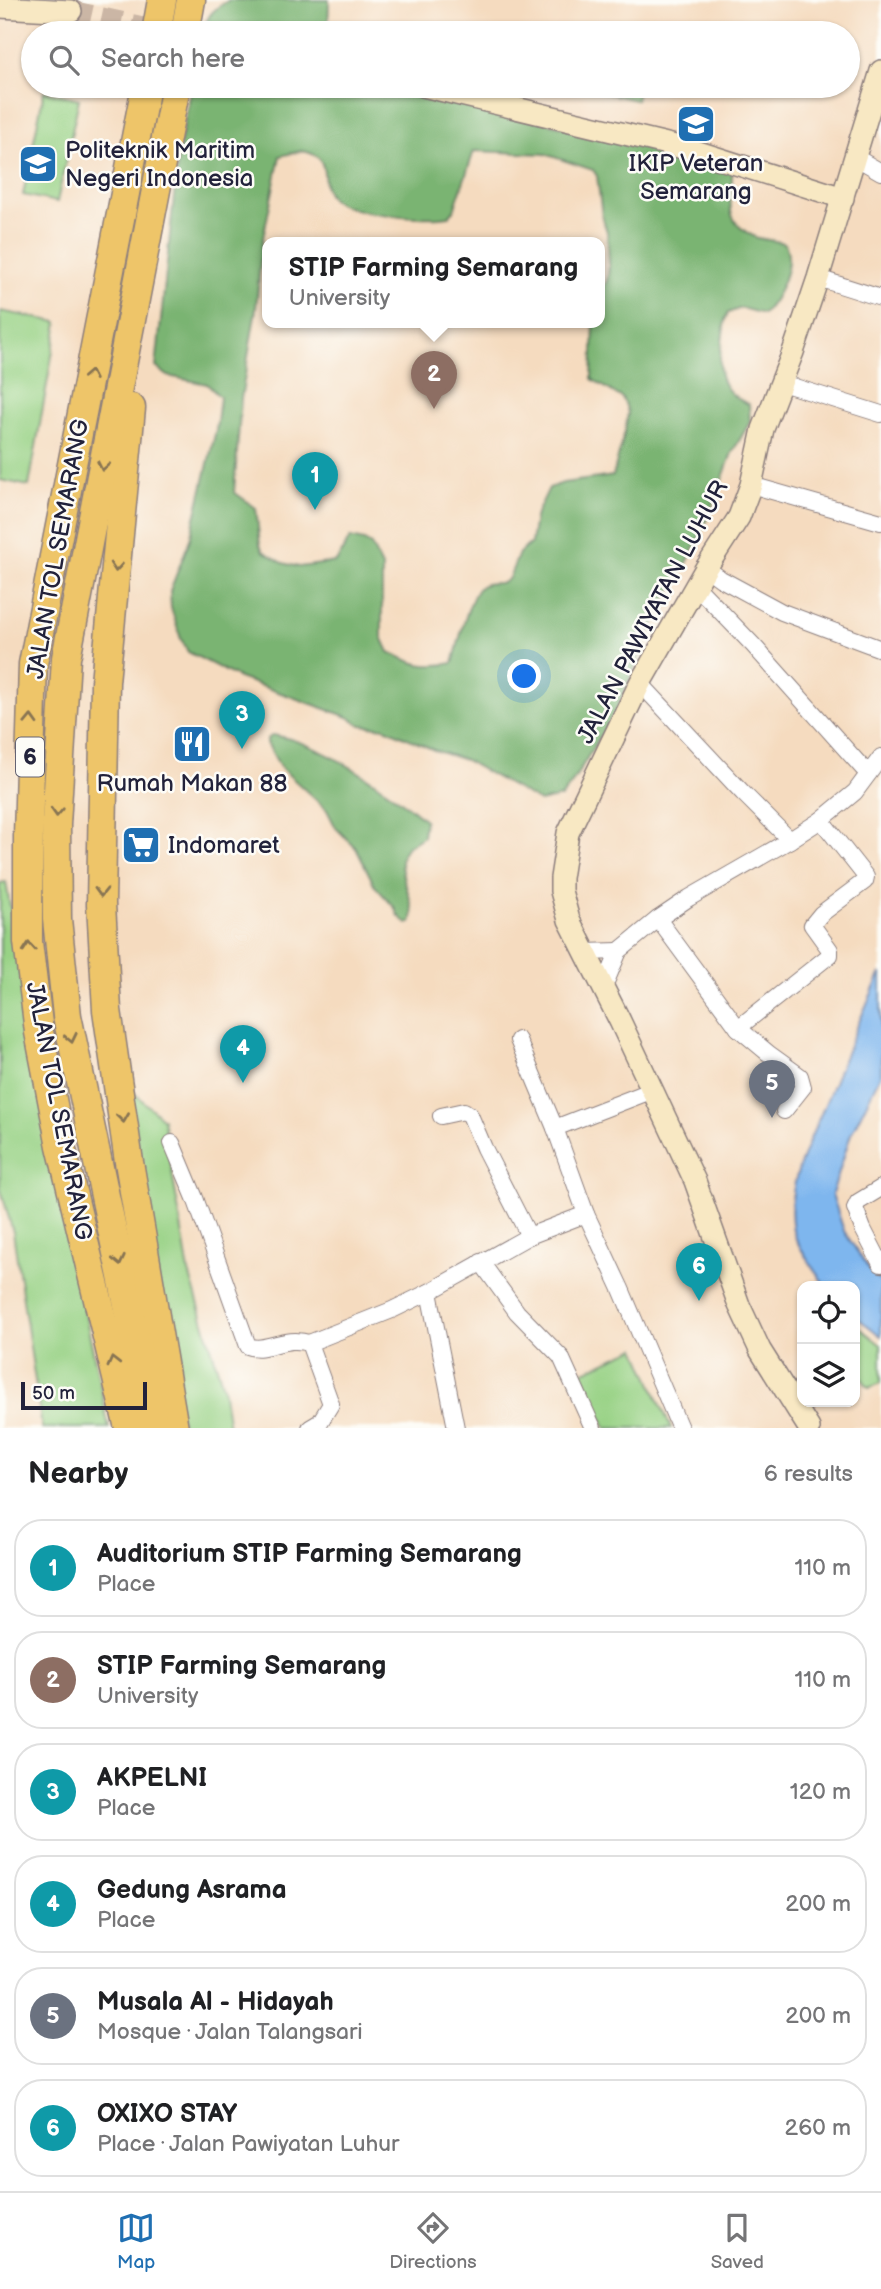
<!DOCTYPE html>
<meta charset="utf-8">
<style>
:root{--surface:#fff;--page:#f2f2f2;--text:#202124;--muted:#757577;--line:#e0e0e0;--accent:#1f6fb2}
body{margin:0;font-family:"Balsamiq Sans",sans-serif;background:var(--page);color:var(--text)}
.controls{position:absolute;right:21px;bottom:21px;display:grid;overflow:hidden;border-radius:14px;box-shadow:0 2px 5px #0004}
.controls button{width:63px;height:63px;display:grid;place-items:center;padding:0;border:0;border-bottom:2px solid var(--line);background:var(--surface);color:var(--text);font:35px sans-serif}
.scale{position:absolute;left:21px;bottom:18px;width:126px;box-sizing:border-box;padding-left:7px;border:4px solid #22223b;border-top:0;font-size:19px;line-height:24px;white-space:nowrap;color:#22223b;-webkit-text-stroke:5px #fdfcf7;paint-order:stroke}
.you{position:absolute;left:525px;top:677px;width:24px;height:24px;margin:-18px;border:5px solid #fff;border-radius:50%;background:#1a73e8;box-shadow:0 0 0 10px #1a73e833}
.badge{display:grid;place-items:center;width:46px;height:46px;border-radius:50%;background:var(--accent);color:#fff;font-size:23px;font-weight:700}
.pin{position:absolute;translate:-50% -58px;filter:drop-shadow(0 2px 4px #0008)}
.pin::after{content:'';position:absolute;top:37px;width:24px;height:21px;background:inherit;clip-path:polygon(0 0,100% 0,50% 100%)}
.popup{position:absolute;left:262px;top:237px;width:343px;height:91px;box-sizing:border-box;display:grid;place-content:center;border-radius:14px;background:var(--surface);filter:drop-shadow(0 2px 5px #0005);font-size:23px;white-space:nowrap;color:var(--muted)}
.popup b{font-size:26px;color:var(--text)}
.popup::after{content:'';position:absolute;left:50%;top:100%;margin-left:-14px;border:14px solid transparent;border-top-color:var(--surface)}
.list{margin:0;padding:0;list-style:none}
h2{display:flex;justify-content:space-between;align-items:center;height:91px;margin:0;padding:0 28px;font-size:30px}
h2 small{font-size:23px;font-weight:400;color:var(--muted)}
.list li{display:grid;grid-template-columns:46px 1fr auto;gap:21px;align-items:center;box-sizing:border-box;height:98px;margin:0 14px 14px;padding:0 14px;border:2px solid var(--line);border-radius:28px}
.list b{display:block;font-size:26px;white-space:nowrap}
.list p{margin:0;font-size:23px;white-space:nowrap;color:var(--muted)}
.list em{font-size:23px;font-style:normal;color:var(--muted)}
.icon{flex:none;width:38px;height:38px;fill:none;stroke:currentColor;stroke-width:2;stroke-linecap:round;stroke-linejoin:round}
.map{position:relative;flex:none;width:881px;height:1428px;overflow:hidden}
.search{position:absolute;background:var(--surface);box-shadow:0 2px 5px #0004;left:21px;right:21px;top:21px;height:77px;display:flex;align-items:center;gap:18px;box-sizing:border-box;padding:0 24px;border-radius:38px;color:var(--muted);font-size:26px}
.sheet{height:763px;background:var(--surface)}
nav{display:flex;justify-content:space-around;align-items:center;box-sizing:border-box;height:98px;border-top:2px solid var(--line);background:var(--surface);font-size:19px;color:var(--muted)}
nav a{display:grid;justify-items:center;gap:4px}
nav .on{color:var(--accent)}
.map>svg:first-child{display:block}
.green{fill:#98d285;stroke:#5d7a60;stroke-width:2}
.forest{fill:#7ab472;stroke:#4e6b56;stroke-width:2;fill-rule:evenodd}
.water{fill:#7eb6ee;stroke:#506c94;stroke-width:2}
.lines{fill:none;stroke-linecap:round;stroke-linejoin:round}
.secondary-tunnel{stroke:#cbb6a5;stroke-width:21;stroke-dasharray:21 10;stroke-linecap:butt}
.street-casing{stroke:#8c7e7d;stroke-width:18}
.secondary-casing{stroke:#8c7e7d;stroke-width:24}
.highway-casing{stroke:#8c7e7d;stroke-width:31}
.street{stroke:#fff;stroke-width:16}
.secondary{stroke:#f8e8c3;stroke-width:21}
.highway{stroke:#eec569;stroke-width:28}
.oneway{stroke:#887452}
.labels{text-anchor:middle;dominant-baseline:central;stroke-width:5;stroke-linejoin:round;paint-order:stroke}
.shield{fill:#fdfcf7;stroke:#646373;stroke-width:2}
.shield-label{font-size:23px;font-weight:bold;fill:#22223b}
.poi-label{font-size:24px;fill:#22223b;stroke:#fdfcf7;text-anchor:start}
.street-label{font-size:24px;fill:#22223b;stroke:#fdfcf7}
</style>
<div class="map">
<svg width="881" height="1428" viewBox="0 0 881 1428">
<rect width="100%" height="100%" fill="#fdfcf7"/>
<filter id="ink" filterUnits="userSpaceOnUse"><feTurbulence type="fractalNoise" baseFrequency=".0143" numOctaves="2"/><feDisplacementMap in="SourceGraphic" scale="14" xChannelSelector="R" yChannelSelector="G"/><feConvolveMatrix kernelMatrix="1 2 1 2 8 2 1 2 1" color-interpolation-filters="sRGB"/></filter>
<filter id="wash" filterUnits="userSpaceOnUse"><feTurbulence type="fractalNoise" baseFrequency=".00686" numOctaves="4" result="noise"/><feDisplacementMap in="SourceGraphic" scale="28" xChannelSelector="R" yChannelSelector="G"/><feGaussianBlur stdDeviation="1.57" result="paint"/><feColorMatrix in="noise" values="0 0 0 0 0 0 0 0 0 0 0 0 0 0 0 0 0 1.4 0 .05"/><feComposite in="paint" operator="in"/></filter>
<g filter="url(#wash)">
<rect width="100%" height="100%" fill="#f5dbbf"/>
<!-- green -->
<g class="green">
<polygon points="574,86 639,86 636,100"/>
<polygon points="44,91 79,99 57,202 23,195"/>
<polygon points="0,311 58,322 29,486 0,480"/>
<polygon points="6,882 47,1131 109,1428 42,1428 13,1232 0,1187 0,883"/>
<polygon points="126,1086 163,1119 189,1272 223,1387 229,1428 182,1428"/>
<polygon points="855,1324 881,1345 881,1383 869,1388 855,1370"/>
<polygon points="636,1348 671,1428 606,1428 582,1372"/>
</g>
<!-- forest -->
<g class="forest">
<path d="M229 0H329L328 33H203C207 14 213 10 229 0Z"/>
<path d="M192 86H393L697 159 732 169C734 200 719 218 753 236 762 241 775 239 785 244 795 264 778 299 763 314L741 308 728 313 725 320C721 355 708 388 749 404L750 422 732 453 708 518 688 561 664 601 617 708 571 785 561 797 540 802 465 760 434 750 385 728 361 725 348 717 239 678 188 652 181 639 171 608 170 591 190 539 216 430 220 397 207 384 168 376 156 367 179 149ZM301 151C335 155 318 181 329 196 343 215 427 220 449 216L454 210 474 151 545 154 593 170 597 176 602 216 607 232 609 265 607 281 600 292V323H594L592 379 622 398 626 406 628 413 625 431 613 476 563 483 549 488 535 517 531 543 519 553 509 578 503 583C496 583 487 582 481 586 469 594 458 647 453 663 423 668 416 665 389 652L382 637V567L371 545 364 541 350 538 336 562 299 567 283 563 263 551 260 545 256 508 234 492 241 399 256 309 262 243 280 156Z"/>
<path d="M273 735C322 743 388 789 425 820L423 836C418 841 409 844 405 849 391 868 419 902 411 923L407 924 398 915 395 908 375 886 356 848 336 828 327 810 280 767 267 743V739Z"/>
</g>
<!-- water -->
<path class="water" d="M881 973V1074L851 1134 832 1194 844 1231 868 1268 881 1282V1336L855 1316V1286H825C817 1273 795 1244 793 1230 784 1184 812 1138 828 1097 845 1055 862 1013 881 973Z"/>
</g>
<g filter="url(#ink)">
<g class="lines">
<!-- secondary-tunnel -->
<polyline class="secondary-tunnel" points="71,11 170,33"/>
<!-- street casing -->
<g class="street-casing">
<g id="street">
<polyline points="855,157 881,172"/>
<polyline points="818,278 881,298"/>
<polyline points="782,383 881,414"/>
<polyline points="751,485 881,522"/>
<polyline points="706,568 721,579 782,612 881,649"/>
<polyline points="696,586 753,645 868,774"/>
<polyline points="640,683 743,793 790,840"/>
<polyline points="658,919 738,1028 768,1053 800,1076 803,1087 784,1111"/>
<polyline points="585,952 619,951"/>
<polyline points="603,989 619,951 658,919 689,898 790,840 821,820 855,792 881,757"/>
<polyline points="738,1028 830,955 830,950 812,925 821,914 865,881 866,877 821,820"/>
<polyline points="518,1040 555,1128 586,1214 621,1289 680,1428"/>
<polyline points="441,1116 464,1111 470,1115 484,1148 529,1236"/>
<polyline points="555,1128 653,1090"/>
<path d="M172 1143 195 1198 248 1346C266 1353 285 1335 309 1343"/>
<polyline points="881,1188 858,1202 855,1208 863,1229 881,1264"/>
<polyline points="481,1262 517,1312 561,1357 593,1428"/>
<polyline points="429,1292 456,1428"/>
<polyline points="310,1428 320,1422 331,1404 309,1343 392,1310 429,1292 529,1236 586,1214"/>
</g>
</g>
<!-- secondary casing -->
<g class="secondary-casing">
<g id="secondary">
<polyline points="0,7 71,11"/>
<polyline points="423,86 692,150 843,198"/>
<polyline points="809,1428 760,1350 739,1305 695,1181 620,1021 569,920 561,891 561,878 568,833 640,683 706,568 739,517 751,485 763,429 793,352 818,278 881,71"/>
</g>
</g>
<!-- highway casing -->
<g class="highway-casing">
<g id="highway">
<polyline points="156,33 162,0"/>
<polyline points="185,33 191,0"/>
<polyline points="131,408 105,682 101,904 107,1010 129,1162 174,1428"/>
<polyline points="129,1428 61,1146 39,1032 28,942 28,836 33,664 146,86"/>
<polyline points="154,1428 67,1016 57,919 56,825 66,658 176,86"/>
</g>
</g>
<!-- street -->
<use href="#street" class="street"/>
<!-- secondary -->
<use href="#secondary" class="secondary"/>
<!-- highway -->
<use href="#highway" class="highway"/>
</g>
<!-- one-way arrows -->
<defs><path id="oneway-chevron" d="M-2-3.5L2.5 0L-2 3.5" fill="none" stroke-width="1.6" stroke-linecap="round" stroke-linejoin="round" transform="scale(1.75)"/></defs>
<g class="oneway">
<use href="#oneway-chevron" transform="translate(90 375) rotate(-79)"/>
<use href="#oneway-chevron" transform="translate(103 466) rotate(101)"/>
<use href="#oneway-chevron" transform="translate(116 567) rotate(95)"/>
<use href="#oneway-chevron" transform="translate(31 720) rotate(-88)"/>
<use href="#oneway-chevron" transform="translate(57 812) rotate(93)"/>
<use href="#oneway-chevron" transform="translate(101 892) rotate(91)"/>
<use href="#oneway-chevron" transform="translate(29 947) rotate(-95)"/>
<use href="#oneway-chevron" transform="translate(71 1038) rotate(78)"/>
<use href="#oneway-chevron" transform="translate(123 1118) rotate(82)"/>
<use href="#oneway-chevron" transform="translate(119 1261) rotate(78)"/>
<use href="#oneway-chevron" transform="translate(113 1362) rotate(-104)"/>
</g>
</g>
<!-- icons -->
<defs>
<g id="university-square" transform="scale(2.0125)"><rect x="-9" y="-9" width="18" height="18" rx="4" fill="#1f6fb2" stroke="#fdfcf7"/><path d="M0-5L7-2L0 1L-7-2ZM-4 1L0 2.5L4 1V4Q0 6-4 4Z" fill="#fff"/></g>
<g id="restaurant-square" transform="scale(2.0125)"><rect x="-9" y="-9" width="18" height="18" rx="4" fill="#1f6fb2" stroke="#fdfcf7"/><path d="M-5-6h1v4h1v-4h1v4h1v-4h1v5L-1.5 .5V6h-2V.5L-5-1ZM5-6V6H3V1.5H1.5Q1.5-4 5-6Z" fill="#fff"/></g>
<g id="supermarket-square" transform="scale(2.0125)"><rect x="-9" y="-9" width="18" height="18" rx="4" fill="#1f6fb2" stroke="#fdfcf7"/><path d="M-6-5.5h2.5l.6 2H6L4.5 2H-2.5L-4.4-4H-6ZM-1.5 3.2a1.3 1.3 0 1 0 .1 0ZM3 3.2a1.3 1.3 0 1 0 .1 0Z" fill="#fff"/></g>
</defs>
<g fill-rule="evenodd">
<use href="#university-square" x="696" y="124"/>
<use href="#university-square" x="38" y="164"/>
<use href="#restaurant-square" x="192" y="744"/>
<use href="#supermarket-square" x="141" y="845"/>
</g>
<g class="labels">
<!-- shield labels -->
<rect class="shield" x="16" y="737.5" width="28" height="39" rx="5"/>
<g class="shield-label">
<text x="30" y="757">6</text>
</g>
<!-- poi labels -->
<g class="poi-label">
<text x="65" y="150">Politeknik Maritim<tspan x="65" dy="28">Negeri Indonesia</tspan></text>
<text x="696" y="163" text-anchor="middle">IKIP Veteran<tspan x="696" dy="28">Semarang</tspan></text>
<text x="192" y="783" text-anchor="middle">Rumah Makan 88</text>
<text x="168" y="845">Indomaret</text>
</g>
<!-- street labels -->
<g class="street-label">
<text transform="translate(58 549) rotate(-80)">JALAN TOL SEMARANG</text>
<text transform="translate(653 612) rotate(-62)">JALAN PAWIYATAN LUHUR</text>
<text transform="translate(59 1111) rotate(79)">JALAN TOL SEMARANG</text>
</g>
</g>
</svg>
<div class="controls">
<button><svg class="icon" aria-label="locate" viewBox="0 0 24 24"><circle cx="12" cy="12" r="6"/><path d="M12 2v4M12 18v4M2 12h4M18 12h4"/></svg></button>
<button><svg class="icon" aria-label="layers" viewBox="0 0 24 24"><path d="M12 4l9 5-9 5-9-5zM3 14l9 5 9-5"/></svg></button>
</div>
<div class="scale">50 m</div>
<div class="you"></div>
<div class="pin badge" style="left:315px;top:510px;background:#0f9aa8">1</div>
<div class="pin badge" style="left:434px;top:409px;background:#8d6e63">2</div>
<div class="popup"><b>STIP Farming Semarang</b>University</div>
<div class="pin badge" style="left:242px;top:749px;background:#0f9aa8">3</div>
<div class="pin badge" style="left:243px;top:1083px;background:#0f9aa8">4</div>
<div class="pin badge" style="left:772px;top:1118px;background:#6b7280">5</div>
<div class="pin badge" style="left:699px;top:1301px;background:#0f9aa8">6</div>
<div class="search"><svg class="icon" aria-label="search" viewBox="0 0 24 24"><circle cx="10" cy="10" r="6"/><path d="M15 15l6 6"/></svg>Search here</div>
</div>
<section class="sheet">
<h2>Nearby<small>6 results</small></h2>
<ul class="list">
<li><span class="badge" style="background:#0f9aa8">1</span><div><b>Auditorium STIP Farming Semarang</b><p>Place</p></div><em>110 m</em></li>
<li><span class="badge" style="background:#8d6e63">2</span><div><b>STIP Farming Semarang</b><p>University</p></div><em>110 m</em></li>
<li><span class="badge" style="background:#0f9aa8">3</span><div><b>AKPELNI</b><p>Place</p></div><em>120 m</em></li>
<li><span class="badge" style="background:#0f9aa8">4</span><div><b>Gedung Asrama</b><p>Place</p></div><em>200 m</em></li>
<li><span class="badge" style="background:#6b7280">5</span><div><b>Musala Al - Hidayah</b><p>Mosque · Jalan Talangsari</p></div><em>200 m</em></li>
<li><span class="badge" style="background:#0f9aa8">6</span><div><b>OXIXO STAY</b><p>Place · Jalan Pawiyatan Luhur</p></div><em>260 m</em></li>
</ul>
</section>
<nav>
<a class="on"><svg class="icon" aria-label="map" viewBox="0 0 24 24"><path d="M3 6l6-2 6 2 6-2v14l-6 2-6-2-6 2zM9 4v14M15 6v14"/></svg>Map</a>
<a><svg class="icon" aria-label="directions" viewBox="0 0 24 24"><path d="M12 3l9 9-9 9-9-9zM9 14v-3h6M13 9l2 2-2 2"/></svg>Directions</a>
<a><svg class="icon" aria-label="saved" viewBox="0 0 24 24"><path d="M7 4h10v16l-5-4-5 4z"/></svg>Saved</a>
</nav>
